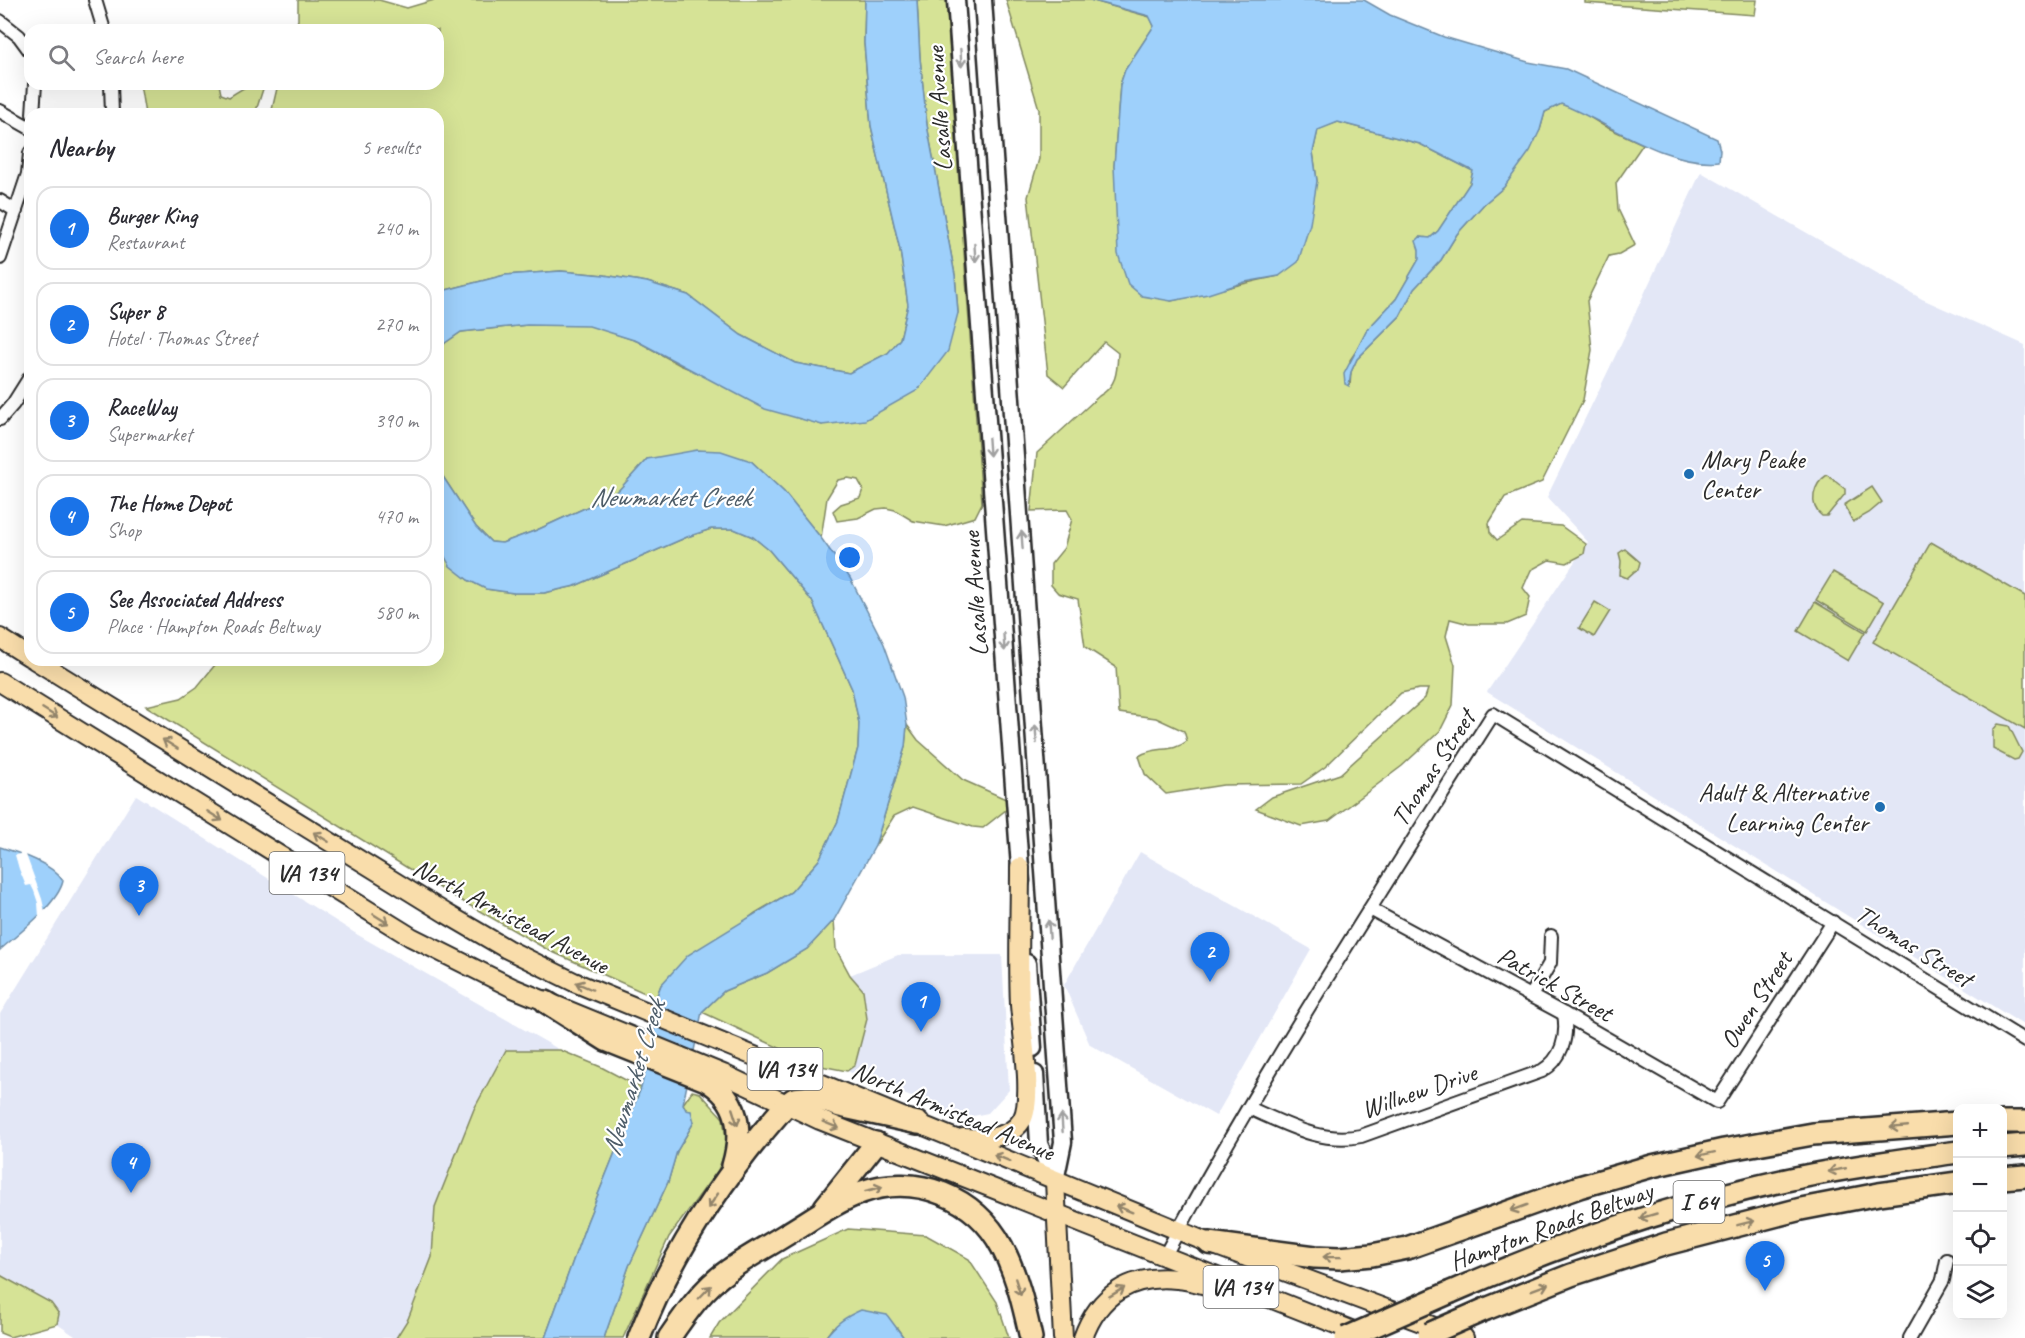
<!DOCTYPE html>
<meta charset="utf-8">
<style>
:root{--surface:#fff;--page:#f2f2f3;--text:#2b2b33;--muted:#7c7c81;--line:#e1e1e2;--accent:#1a73e8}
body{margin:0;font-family:Caveat,sans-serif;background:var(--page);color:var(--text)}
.controls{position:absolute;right:18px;bottom:18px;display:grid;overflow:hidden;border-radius:12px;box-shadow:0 6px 24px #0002}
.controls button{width:54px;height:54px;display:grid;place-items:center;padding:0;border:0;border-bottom:2px solid var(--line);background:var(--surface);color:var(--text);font:30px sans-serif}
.you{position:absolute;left:850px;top:558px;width:21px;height:21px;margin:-15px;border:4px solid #fff;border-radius:50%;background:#1a73e8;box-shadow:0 0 0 9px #1a73e833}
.badge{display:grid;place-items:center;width:39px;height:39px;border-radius:50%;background:var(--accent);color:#fff;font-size:20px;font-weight:700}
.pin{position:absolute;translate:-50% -50px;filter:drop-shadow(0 2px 3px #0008)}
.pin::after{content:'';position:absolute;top:32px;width:21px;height:18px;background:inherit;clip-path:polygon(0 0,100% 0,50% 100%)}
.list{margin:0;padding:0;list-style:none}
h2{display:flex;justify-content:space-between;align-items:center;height:78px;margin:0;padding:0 24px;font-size:26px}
h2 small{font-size:20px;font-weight:400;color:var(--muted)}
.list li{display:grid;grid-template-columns:39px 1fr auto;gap:18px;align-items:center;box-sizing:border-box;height:84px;margin:0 12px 12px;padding:0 12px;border:2px solid var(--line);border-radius:18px}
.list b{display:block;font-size:22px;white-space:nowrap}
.list p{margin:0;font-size:20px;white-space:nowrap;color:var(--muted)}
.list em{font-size:20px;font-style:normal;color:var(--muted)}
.icon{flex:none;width:33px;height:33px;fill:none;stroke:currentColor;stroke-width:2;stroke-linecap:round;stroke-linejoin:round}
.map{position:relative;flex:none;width:2025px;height:1338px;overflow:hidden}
.search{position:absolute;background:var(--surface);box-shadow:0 6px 24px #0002;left:24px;top:24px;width:420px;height:66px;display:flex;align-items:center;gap:15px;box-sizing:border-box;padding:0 21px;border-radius:18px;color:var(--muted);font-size:22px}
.panel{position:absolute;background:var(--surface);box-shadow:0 6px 24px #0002;left:24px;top:108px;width:420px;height:558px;border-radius:18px}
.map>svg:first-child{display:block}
.built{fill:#e3e7f6}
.green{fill:#d6e396;stroke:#808760;stroke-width:1.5}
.water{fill:#9ed0fb;stroke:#708ea8;stroke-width:1.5}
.pier{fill:#fff}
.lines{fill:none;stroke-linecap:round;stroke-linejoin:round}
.street-casing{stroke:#2b2b2b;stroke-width:16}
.secondary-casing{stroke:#2b2b2b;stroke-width:21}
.primary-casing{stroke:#2b2b2b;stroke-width:22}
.highway-casing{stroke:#2b2b2b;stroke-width:26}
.street{stroke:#fff;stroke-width:12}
.secondary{stroke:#fff;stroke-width:16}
.primary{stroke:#f9ddab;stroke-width:18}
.highway{stroke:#f9ddab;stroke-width:21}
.highway-bridge-casing{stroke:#2b2b2b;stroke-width:26;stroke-linecap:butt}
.highway-bridge{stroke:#f9ddab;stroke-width:21}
.oneway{stroke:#a0a0a0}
.oneway2{stroke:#92846b}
.poi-dot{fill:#1f6fb2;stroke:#fff;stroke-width:2}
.labels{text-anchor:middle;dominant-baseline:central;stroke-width:4.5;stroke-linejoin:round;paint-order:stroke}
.shield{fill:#fff;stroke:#6b6b6b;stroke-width:1.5}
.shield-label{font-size:24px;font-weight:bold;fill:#2b2b2b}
.street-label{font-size:26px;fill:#2b2b2b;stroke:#fff}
.poi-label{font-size:26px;fill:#2b2b2b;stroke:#fff;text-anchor:start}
.water-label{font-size:27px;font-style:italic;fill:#4e5d69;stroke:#fff}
</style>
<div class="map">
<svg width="2025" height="1338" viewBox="0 0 2025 1338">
<rect width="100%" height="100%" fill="#fff"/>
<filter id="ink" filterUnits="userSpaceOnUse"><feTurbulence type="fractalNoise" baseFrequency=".0167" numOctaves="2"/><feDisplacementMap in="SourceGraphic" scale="12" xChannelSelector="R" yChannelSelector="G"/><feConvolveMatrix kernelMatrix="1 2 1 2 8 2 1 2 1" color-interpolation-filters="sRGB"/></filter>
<g filter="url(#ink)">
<!-- built -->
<g class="built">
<polygon points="1701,172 1922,299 2025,345 2025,1026 1487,692 1588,542 1547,497 1611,365"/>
<polygon points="136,795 358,935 560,1050 506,1051 474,1109 435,1207 432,1257 408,1319 396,1338 78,1338 57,1324 59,1314 51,1303 0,1275 0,1014"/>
<polygon points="1140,852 1311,949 1216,1116 1090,1045 1064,985"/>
<polygon points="898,955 1002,955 1009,1090 988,1113 963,1118 847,1071 855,1065 863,991 850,975"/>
</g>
<!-- green -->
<g class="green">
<polygon points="298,0 379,0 407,8 434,0 865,0 864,43 871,126 900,250 908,305 900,339 888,353 849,373 795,363 741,335 688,295 647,282 604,275 561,271 505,275 438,292 438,114 271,114 278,84 438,84 438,30 294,30 298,20"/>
<polygon points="917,0 946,0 982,503 975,517 944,526 913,521 895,510 886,508 876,509 858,518 837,521 833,511 841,504 860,498 863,489 858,480 848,478 838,480 827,498 821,538 784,492 751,461 647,459 619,490 600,501 537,530 502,543 491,542 476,527 438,469 438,351 445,343 461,332 527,325 589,325 637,341 680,365 822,425 958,313 955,275 927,125 920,58"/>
<path d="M1006 0H1090L1150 17 1154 26 1125 70 1120 85 1114 167 1171 301C1207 294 1242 283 1279 276L1317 181 1313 152 1318 129 1338 122 1420 144 1473 171 1470 183 1438 231 1430 238 1420 237 1419 259 1396 299 1367 330 1359 347 1350 360V386L1351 372 1357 359 1400 316 1414 289 1441 260 1457 234 1484 204 1504 187 1540 130 1545 112 1561 104 1580 111 1604 126 1643 144 1616 183 1618 209 1635 245 1619 254 1609 256 1587 301 1592 350 1583 400 1542 482 1505 497 1489 523 1490 532 1497 540 1522 523 1561 526 1586 544 1584 554 1567 563 1549 560 1531 570 1523 588 1530 597 1526 616 1507 624H1469L1450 619 1446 636 1455 665 1453 705 1440 731 1402 766 1329 821 1301 826 1256 809 1272 797 1340 774 1425 698 1428 689H1419L1401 693 1325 767 1301 784 1223 785 1166 794 1145 774 1139 756C1157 745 1171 754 1187 741L1184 731 1156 718 1119 713 1116 667 1085 647 1078 599 1058 593 1051 585V564L1064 548 1072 519 1067 510 1031 511 1037 453 1099 396C1117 386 1117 371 1118 353L1104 342 1064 387 1048 374 1028 197 1039 159V109Z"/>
<polygon points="1585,0 1757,0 1755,15 1585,3"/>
<path d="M140 84H219L221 94 229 97C240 91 251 79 263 89L255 114H145Z"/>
<path d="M1827 475 1845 489V494L1827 516H1822C1808 505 1813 484 1827 475Z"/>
<polygon points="1872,487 1882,502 1869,513 1853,522 1844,505"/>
<polygon points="711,529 734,529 753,537 769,550 812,601 852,689 859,723 858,748 838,821 819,860 791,892 755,913 661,985 656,998 548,950 448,893 146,706 181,698 197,687 219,660 438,660 438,544 468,580 486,589 514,593 544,593 575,586 687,537"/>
<polygon points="1931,542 2025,596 2025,729 1873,642"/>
<polygon points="1625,549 1640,562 1638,570 1635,571 1627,578 1620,575 1621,561 1619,553"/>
<polygon points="1833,572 1884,602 1867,631 1816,600"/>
<polygon points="1595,602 1610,611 1594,637 1579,628"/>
<polygon points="1815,602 1865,632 1848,661 1798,631"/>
<polygon points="1998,724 2009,726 2022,752 2018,759 2014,760 1993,749 1993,730"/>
<polygon points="907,725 918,740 963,780 1008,800 1007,809 983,828 973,827 913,807 894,816 875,846 905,747"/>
<polygon points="834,920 836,949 850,975 863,990 867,1019 855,1065 847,1071 816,1065 702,1012 724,991 767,973 807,949"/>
<polygon points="506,1050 560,1050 601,1067 641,1088 587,1222 545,1338 396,1338 408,1319 432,1257 435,1207 474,1109"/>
<polygon points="692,1091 700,1093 723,1118 727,1147 718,1170 669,1237 623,1338 604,1338 629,1266 668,1182 677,1151 694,1122 683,1104"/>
<polygon points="848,1229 926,1235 969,1259 997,1302 1009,1338 904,1338 897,1328 833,1327 825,1338 710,1338 719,1323 782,1259"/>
<polygon points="0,1275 51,1303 59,1314 57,1324 10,1337 0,1333"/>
</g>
<!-- water -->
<g class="water">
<polygon points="865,0 917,0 920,58 927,125 955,275 958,313 948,351 918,390 865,420 822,425 765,409 637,341 589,326 527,325 461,332 445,343 438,351 438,292 505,275 561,271 604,275 647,282 688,295 741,335 795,363 849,373 888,353 900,339 908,305 900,250 871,126 864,43"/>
<path d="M1090 0H1364L1390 15 1444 37 1528 62 1566 69 1717 139 1720 150 1719 161C1668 167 1607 122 1561 104L1545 112 1540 130 1530 151 1504 187 1484 204 1457 234 1441 260 1414 289 1400 316 1357 359 1351 372 1349 386 1345 384 1344 374 1367 330 1396 299 1419 259V250L1416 241 1420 237 1430 238 1438 231 1470 183 1473 171 1420 144 1338 122 1318 130 1313 152 1317 181 1310 224 1298 262 1279 276 1245 282 1208 294 1171 301 1142 296 1128 284 1118 254 1114 166 1120 85 1125 70 1154 26 1149 16Z"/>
<polygon points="697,450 721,451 751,461 784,492 821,538 850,578 884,644 903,697 907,725 905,747 875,846 834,920 807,949 767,973 724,991 702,1012 683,1104 686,1110 691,1111 694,1122 677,1151 668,1182 629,1266 604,1338 545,1338 587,1222 641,1088 654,1035 656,998 661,985 688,955 791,892 819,860 838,821 858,748 859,723 852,689 812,601 769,550 753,537 734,529 711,529 687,537 575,586 544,593 514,593 486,589 468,580 450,566 438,544 438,469 476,527 491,542 502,543 537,530 600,501 619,490 647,459"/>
<path d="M0 847C19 853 52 863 63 881 58 904 18 934 0 950Z"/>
<path d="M861 1310 887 1315 904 1338H825C835 1324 845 1317 861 1310Z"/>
</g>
<!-- pier -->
<polygon class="pier" points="19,849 25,852 42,899 45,912 39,917 38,903 34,891 31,885 26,886 19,869 15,855 20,854"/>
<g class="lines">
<!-- street casing -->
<g class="street-casing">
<g id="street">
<polyline points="95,0 104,30"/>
<polyline points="0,21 19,36 30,51"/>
<polyline points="111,84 112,114"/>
<polyline points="0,111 30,128"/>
<polyline points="33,114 35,84"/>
<polyline points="0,201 16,211"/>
<polyline points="0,258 28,174 30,153"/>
<polyline points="0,419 13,404 30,377"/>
<polyline points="1370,909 1564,1014 1717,1102 1833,922"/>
<polyline points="1531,996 1550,963 1551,936"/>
<path d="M1249 1108C1286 1124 1320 1144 1361 1136L1542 1071C1562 1059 1568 1037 1564 1014"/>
<path d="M1164 1257C1264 1071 1380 893 1493 714L2025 1041"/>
<polyline points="1910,1338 1943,1280 1947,1260"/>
</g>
</g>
<!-- secondary casing -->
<g class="secondary-casing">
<g id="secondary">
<polyline points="956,0 1021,881"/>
<polyline points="983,0 1063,1142 1055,1181"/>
<polyline points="1027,963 1033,1048"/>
<polyline points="1035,1074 1039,1144 1055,1181"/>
</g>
</g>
<!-- primary casing -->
<g class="primary-casing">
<g id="primary">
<polyline points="0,638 30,657"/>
<polyline points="35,660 447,914 507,949 574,982 1209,1243 1464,1338"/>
<polyline points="0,682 411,937 513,988 723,1074 820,1120 1366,1336"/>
<path d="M963 1138C982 1139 1010 1140 1022 1120 1034 1099 1022 1032 1020 1005 1018 959 1020 913 1020 867"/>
<polyline points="1055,1181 1063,1338"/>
<path d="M1083 1338C1098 1295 1131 1274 1177 1279 1191 1280 1204 1285 1218 1288"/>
</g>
</g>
<!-- highway casing -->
<g class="highway-casing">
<g id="highway">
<path d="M546 1002 606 1040 706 1080C740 1100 743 1131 733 1166"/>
<polyline points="2002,1122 2025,1122"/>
<polyline points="2002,1147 2025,1145"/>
<polyline points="2002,1178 2025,1176"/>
<polyline points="825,1207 876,1143"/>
<polyline points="1209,1243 1315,1257 1339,1258 1372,1255 1407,1248 1579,1187 1652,1166 1724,1150 1813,1134 1958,1123"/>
<path d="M1451 1292C1561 1244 1674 1204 1791 1179 1846 1167 1902 1160 1958 1152"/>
<polyline points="1486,1309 1571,1275 1666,1244 1801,1209 1879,1194 1958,1183"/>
<path d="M639 1338C672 1252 726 1173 786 1105L794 1099 811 1097 840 1106 918 1123"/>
<path d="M669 1338C686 1313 704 1287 729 1270 747 1257 768 1246 787 1234 812 1219 835 1202 862 1192 916 1173 976 1197 1002 1247 1017 1275 1024 1307 1031 1338"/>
</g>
</g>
<!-- street -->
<use href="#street" class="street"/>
<!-- secondary -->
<use href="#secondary" class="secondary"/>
<!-- primary -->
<use href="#primary" class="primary"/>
<!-- highway -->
<use href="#highway" class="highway"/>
<!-- highway-bridge casing -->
<g class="highway-bridge-casing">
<g id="highway-bridge">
<polyline points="1429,1334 1486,1309"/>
<polyline points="1346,1338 1451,1292"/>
</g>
</g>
<!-- highway-bridge -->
<use href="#highway-bridge" class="highway-bridge"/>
</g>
<!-- one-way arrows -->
<defs><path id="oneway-shaft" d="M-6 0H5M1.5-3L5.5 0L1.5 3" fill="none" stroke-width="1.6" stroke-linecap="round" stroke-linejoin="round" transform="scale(1.5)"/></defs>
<g class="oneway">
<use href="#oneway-shaft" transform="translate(961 58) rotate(86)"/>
<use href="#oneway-shaft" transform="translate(975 253) rotate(86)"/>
<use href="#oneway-shaft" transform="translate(989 447) rotate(86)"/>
<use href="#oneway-shaft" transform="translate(1022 540) rotate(-94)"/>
<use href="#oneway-shaft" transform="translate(1004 642) rotate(86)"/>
<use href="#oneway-shaft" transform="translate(1036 734) rotate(-94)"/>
<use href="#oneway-shaft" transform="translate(1049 929) rotate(-94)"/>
<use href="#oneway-shaft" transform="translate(1062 1123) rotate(-94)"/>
</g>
<g class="oneway2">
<use href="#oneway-shaft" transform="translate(50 713) rotate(32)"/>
<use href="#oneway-shaft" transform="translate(170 744) rotate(-148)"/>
<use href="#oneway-shaft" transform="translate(215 816) rotate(32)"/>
<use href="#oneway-shaft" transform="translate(321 837) rotate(-148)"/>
<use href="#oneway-shaft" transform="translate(381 919) rotate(32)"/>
<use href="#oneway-shaft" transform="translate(584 986) rotate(-157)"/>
<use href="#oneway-shaft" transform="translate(735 1117) rotate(72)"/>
<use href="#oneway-shaft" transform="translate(831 1125) rotate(22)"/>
<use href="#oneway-shaft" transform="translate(1899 1127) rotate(175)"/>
<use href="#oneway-shaft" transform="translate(1706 1154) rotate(168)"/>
<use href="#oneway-shaft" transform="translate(1002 1158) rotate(-158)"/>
<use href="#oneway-shaft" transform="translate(1837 1170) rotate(169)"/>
<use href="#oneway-shaft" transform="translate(874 1189) rotate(-13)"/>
<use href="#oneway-shaft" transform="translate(713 1201) rotate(124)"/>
<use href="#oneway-shaft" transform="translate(1519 1208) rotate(160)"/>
<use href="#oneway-shaft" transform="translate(1124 1209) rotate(-158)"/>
<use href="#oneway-shaft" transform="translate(1648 1216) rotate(164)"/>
<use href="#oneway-shaft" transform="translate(1746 1223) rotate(-14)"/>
<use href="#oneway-shaft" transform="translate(1332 1257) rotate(-179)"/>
<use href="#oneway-shaft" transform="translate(1018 1287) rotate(72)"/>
<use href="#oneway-shaft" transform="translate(1540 1287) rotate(-21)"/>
<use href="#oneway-shaft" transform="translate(705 1292) rotate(-46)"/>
<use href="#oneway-shaft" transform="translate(1117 1292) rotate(-31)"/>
</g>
</g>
<!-- markers -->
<g class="poi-dot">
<circle cx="1689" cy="474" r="6"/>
<circle cx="1880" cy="807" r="6"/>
</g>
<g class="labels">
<!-- shield labels -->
<g class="shield">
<rect x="269.5" y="852" width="75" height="42" rx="4.5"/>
<rect x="747.5" y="1048" width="75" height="42" rx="4.5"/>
<rect x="1673.5" y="1181" width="51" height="42" rx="4.5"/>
<rect x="1203.5" y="1266" width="75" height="42" rx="4.5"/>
</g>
<g class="shield-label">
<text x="307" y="873">VA 134</text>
<text x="785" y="1069">VA 134</text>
<text x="1699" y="1202">I 64</text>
<text x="1241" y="1287">VA 134</text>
</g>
<!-- street labels -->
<g class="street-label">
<text transform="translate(939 109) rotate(-94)">Lasalle Avenue</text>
<text transform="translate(975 594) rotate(-94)">Lasalle Avenue</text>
<text transform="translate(1433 768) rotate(-57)">Thomas Street</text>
<text transform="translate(511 916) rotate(28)">North Armistead Avenue</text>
<text transform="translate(1914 946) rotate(32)">Thomas Street</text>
<text transform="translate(1555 984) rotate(29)">Patrick Street</text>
<text transform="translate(1756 1000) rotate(-57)">Owen Street</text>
<text transform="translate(1419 1091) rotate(-19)">Willnew Drive</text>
<text transform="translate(953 1111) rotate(23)">North Armistead Avenue</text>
<text transform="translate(1551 1226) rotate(-20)">Hampton Roads Beltway</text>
</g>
<!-- poi labels -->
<g class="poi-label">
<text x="1701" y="459">Mary Peake<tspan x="1701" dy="30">Center</tspan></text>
<text x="1868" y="792" text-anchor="end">Adult &amp; Alternative<tspan x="1868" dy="30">Learning Center</tspan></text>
</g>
<!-- water labels -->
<g class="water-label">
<text x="670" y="497">Newmarket Creek</text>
<text transform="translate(633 1078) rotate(-73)">Newmarket Creek</text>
</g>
</g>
</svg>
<div class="controls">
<button>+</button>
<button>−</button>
<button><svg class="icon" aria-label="locate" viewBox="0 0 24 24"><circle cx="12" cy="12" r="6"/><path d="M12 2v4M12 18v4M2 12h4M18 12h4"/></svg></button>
<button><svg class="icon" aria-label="layers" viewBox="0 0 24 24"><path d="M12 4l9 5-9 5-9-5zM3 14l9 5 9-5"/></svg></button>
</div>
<div class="you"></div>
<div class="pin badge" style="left:921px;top:1032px">1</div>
<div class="pin badge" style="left:1210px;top:982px">2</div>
<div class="pin badge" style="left:139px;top:916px">3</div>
<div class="pin badge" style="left:131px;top:1193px">4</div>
<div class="pin badge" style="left:1765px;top:1291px">5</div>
<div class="search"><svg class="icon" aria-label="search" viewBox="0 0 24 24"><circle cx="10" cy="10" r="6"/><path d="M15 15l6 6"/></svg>Search here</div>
<section class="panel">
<h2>Nearby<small>5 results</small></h2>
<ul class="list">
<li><span class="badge">1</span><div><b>Burger King</b><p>Restaurant</p></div><em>240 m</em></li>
<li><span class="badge">2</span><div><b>Super 8</b><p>Hotel · Thomas Street</p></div><em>270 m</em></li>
<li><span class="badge">3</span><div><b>RaceWay</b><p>Supermarket</p></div><em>390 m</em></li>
<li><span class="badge">4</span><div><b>The Home Depot</b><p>Shop</p></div><em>470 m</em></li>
<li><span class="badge">5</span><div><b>See Associated Address</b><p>Place · Hampton Roads Beltway</p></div><em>580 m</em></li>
</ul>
</section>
</div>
